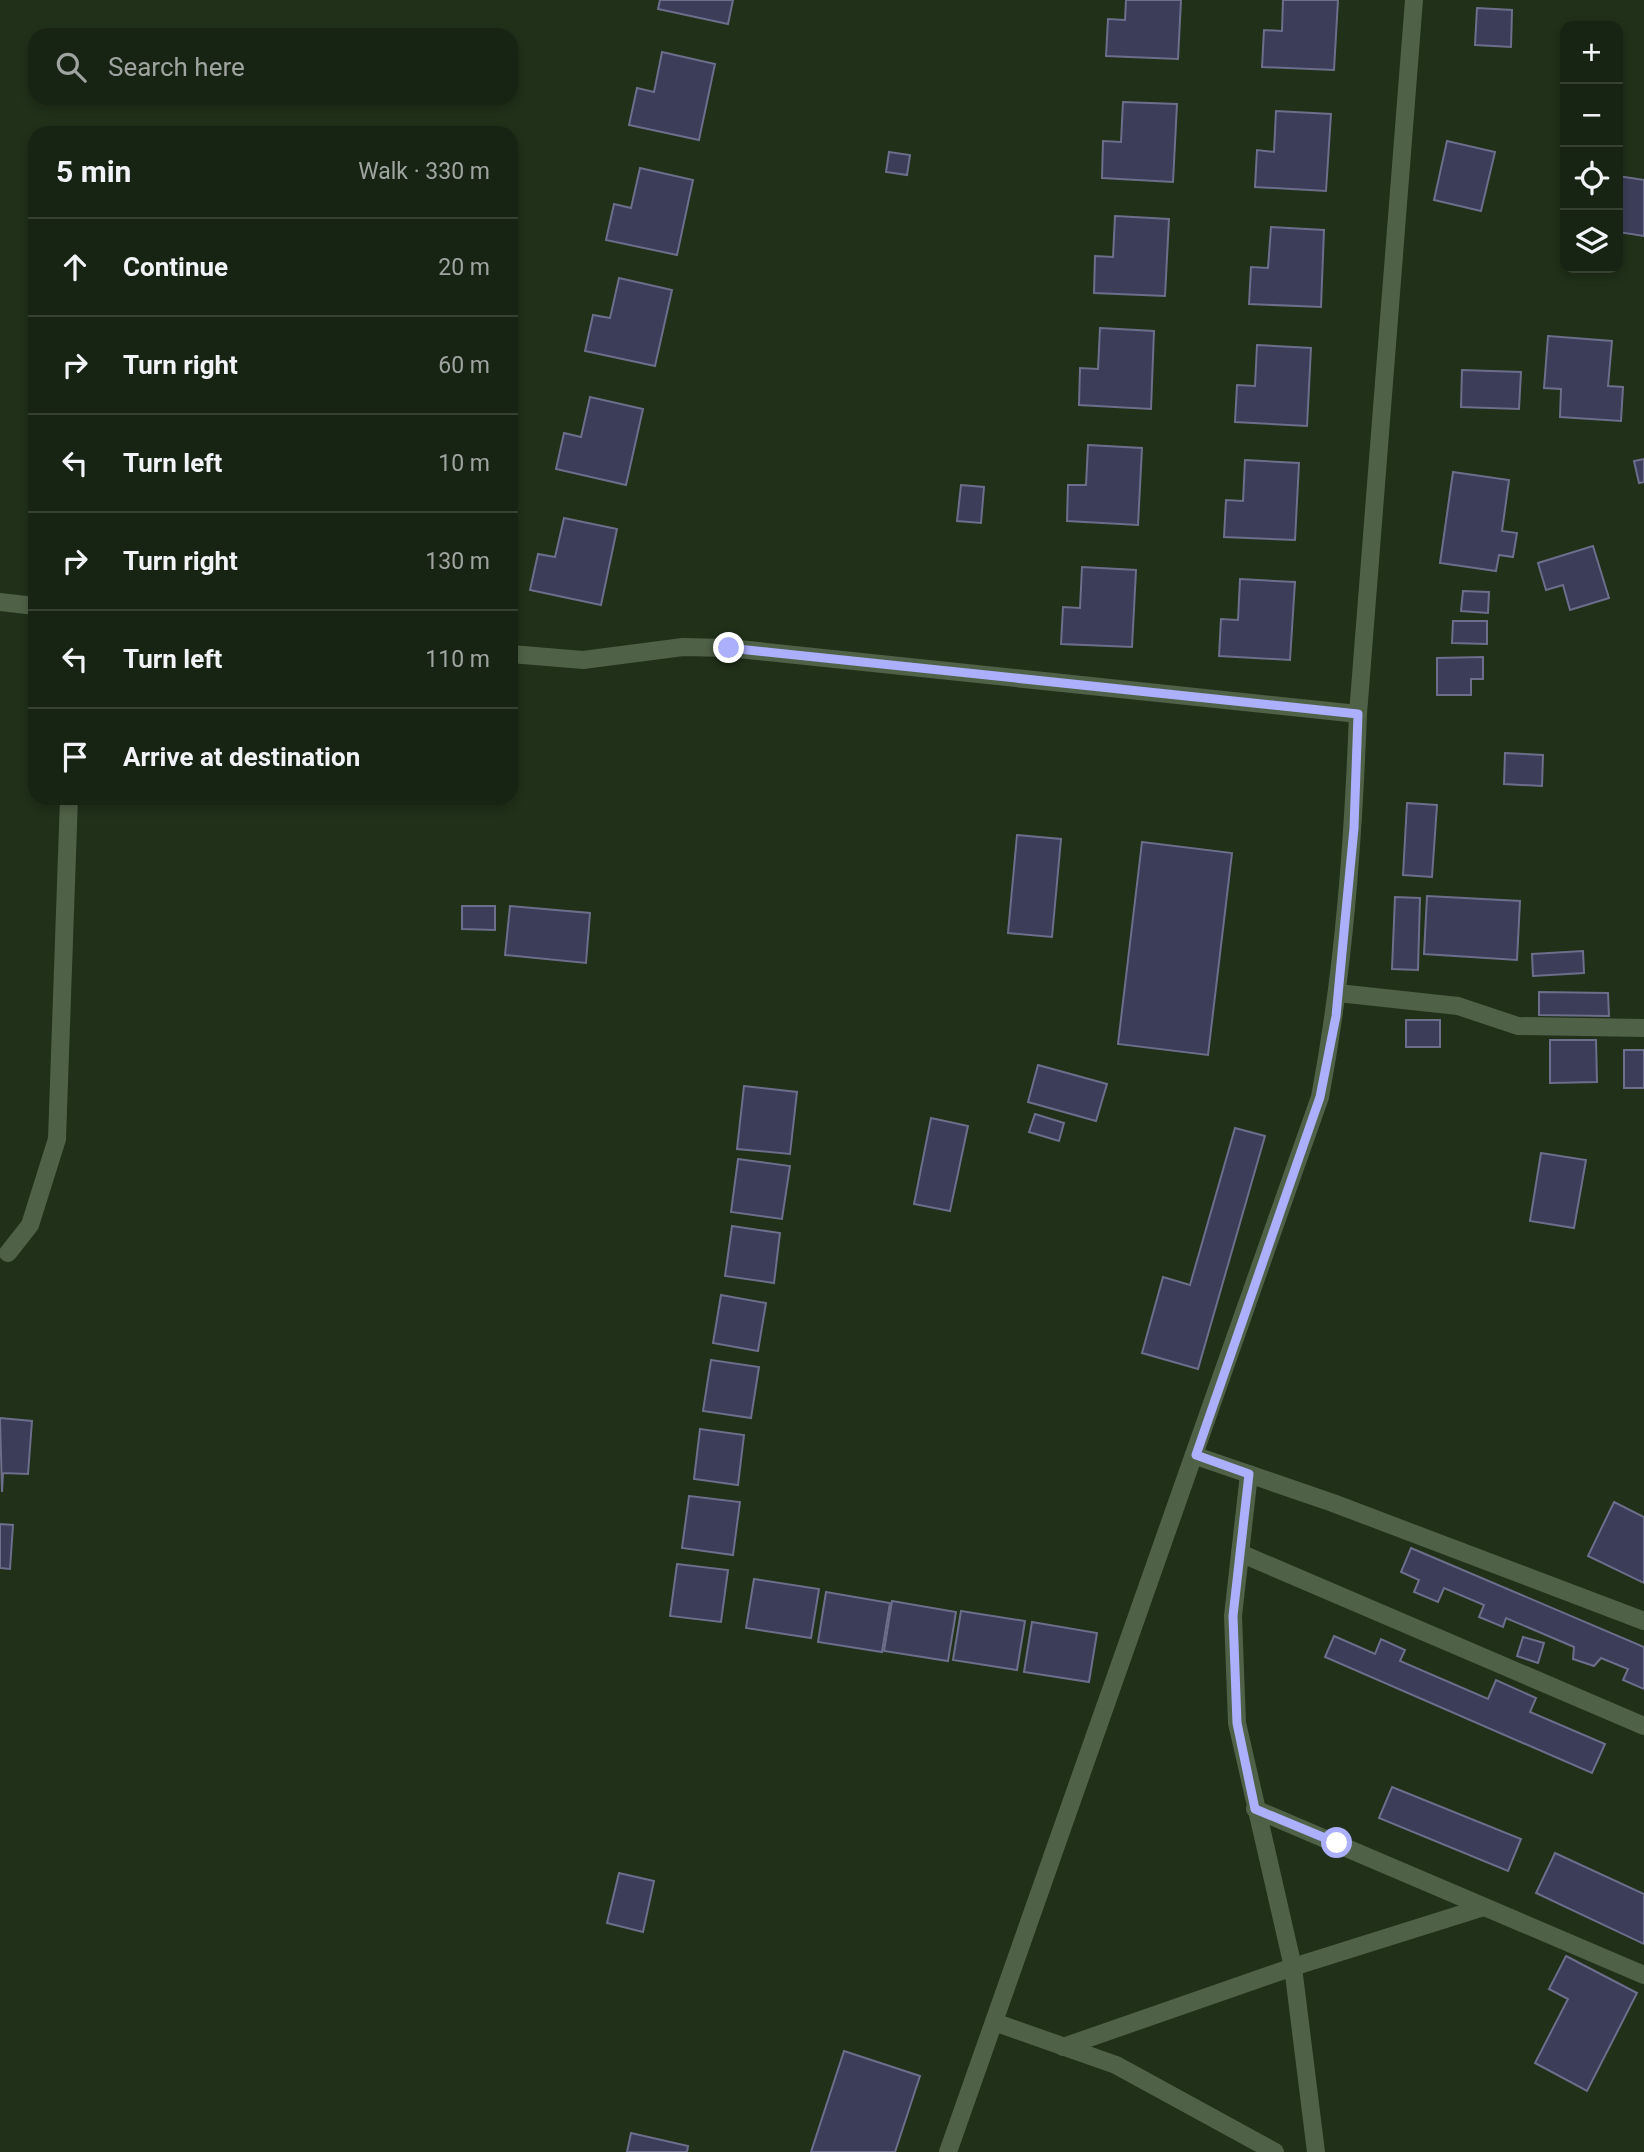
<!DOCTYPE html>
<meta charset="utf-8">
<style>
:root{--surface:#182413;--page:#253021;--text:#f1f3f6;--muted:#9fa4a0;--line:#364133}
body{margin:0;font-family:Roboto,sans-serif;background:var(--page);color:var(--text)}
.controls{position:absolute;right:21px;top:21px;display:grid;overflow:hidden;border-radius:14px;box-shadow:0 4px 10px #0003}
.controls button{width:63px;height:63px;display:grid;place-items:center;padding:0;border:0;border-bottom:2px solid var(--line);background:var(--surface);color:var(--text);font:35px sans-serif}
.stop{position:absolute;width:21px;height:21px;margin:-16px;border:5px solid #acaffb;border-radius:50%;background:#fff}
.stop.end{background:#acaffb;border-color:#fff;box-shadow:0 2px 7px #0008}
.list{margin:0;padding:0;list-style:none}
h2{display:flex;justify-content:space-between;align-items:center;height:91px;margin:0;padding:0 28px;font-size:30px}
h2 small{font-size:23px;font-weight:400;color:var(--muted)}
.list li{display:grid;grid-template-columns:46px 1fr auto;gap:21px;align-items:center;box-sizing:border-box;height:98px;padding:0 28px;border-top:2px solid var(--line)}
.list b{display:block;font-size:26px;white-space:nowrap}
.list em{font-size:23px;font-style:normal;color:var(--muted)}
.icon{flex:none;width:38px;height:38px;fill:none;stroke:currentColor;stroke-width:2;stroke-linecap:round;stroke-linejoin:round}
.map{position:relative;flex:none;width:1644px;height:2152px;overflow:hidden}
.search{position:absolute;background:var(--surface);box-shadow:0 4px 10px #0003;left:28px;top:28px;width:490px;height:77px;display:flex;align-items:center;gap:18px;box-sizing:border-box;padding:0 24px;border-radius:21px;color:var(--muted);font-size:26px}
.panel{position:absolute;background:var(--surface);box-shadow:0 4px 10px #0003;left:28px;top:126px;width:490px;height:679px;border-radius:21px}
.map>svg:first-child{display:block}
.building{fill:#3c3d58;stroke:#6c6e8b;stroke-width:2}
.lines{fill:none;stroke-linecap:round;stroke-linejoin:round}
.lane{stroke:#4f6147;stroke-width:18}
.street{stroke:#4f6147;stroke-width:18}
.route{stroke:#acaffb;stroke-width:9}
</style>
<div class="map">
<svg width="1644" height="2152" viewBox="0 0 1644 2152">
<rect width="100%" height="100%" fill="#203019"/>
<!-- building -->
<g class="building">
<polygon points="660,0 733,0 728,24 658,9"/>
<polygon points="1126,0 1181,0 1178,59 1106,56 1108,19 1125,20"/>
<polygon points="1283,0 1338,0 1334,70 1262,67 1264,30 1282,31"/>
<polygon points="1477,8 1512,10 1511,47 1475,45"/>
<polygon points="662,52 715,64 699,140 629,125 637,88 654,92"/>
<polygon points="1123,102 1177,104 1173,182 1102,178 1103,141 1121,142"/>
<polygon points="1276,111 1331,114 1326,191 1255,187 1257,150 1274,152"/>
<polygon points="1447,141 1495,152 1481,211 1434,200"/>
<polygon points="889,152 910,155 907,175 886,172"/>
<polygon points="640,168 693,180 677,255 606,240 614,204 631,208"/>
<polygon points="1618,176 1644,180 1644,236 1618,232"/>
<polygon points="1115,216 1169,219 1165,296 1094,293 1095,256 1113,257"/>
<polygon points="1271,227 1324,230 1321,307 1249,304 1251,267 1268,268"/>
<polygon points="619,278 672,290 655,366 585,351 593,315 610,318"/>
<polygon points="1100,328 1154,331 1151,409 1079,405 1080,368 1098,369"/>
<polygon points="1548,336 1612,341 1608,386 1623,387 1621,421 1560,417 1561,389 1544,388"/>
<polygon points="1257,345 1311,348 1307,426 1235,422 1237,385 1255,386"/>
<polygon points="1462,370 1521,372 1519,409 1461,407"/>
<polygon points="590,397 643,409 626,485 556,469 564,433 581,437"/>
<polygon points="1088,445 1142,448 1138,525 1067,521 1068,485 1086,485"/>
<polygon points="1644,459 1644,482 1639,483 1634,461"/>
<polygon points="1245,460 1299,463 1295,540 1224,537 1226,500 1243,501"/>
<polygon points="1453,472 1509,480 1502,531 1517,533 1513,557 1499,555 1496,571 1440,563"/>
<polygon points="961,485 984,487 981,523 957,521"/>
<polygon points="564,518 617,529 601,605 530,590 538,554 555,557"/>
<polygon points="1593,546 1609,598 1570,610 1563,585 1546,590 1538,563"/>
<polygon points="1082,567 1136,570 1132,647 1061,644 1063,607 1080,608"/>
<polygon points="1240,579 1295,582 1290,660 1219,656 1221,619 1238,620"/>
<polygon points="1463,591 1489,592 1488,613 1461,611"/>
<polygon points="1453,621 1487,621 1487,644 1452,643"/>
<polygon points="1483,657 1483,679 1471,679 1471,695 1437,695 1437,658"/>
<polygon points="1505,753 1543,755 1542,786 1504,784"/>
<polygon points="1407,803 1437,805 1432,877 1403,875"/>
<polygon points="1017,835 1061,839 1052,937 1008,933"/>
<polygon points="1142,842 1232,853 1208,1055 1118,1044"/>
<polygon points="1427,896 1520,901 1517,960 1424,954"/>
<polygon points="1395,897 1420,898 1418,970 1392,969"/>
<polygon points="462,906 495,906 495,930 462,929"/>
<polygon points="510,906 590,913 586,963 505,955"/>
<polygon points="1583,951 1584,973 1533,976 1532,954"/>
<polygon points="1539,992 1608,993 1609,1016 1539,1015"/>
<rect x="1406" y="1020" width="34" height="27"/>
<polygon points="1550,1040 1596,1040 1597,1082 1550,1083"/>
<rect x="1624" y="1050" width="20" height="38"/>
<polygon points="1038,1065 1107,1084 1096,1121 1028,1102"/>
<polygon points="744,1086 797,1092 790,1154 737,1149"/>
<polygon points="1035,1114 1064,1123 1059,1141 1029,1132"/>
<polygon points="931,1118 968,1126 950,1211 914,1204"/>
<polygon points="1235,1128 1265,1136 1198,1369 1142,1353 1163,1277 1190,1285"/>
<polygon points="1541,1153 1586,1160 1574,1228 1530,1221"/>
<polygon points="738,1159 790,1166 782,1219 731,1212"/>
<polygon points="732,1226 780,1233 774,1283 725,1276"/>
<polygon points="721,1295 766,1303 758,1351 713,1343"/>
<polygon points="711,1360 759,1367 751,1418 703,1411"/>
<polygon points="0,1418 32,1421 28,1474 3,1473 2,1492"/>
<polygon points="700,1429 744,1435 738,1485 694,1479"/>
<polygon points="689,1496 740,1502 733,1555 682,1548"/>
<polygon points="1614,1502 1644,1517 1644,1583 1588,1556"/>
<polygon points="0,1524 13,1525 10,1569 0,1568"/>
<polygon points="1411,1548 1644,1647 1644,1689 1623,1680 1628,1669 1601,1658 1594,1666 1573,1659 1574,1647 1506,1618 1503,1627 1479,1617 1484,1605 1444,1588 1438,1602 1414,1592 1419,1580 1401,1572"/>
<polygon points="677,1564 728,1570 721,1622 670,1616"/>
<polygon points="754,1579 819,1589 811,1638 746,1628"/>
<polygon points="826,1592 890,1603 882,1652 818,1642"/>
<polygon points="892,1601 956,1612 948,1661 884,1651"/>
<polygon points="961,1611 1025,1621 1017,1670 953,1660"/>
<polygon points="1032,1622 1097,1633 1089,1682 1024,1672"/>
<polygon points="1334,1636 1375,1654 1381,1639 1405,1650 1400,1661 1488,1699 1496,1680 1536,1698 1530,1712 1605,1744 1592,1773 1325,1657"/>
<polygon points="1523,1637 1544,1643 1538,1663 1517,1656"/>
<polygon points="1392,1787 1521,1839 1508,1871 1379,1818"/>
<polygon points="1555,1853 1644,1894 1644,1944 1536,1893"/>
<polygon points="619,1873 654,1881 643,1932 607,1923"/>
<polygon points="1566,1956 1637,1993 1587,2091 1535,2063 1568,1999 1549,1989"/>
<polygon points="844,2051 920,2076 895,2152 811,2152"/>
<polygon points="631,2133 688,2146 687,2152 627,2152"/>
</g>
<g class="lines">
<!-- lane -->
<g class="lane">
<polyline points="1338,993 1458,1006 1518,1026 1644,1028"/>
<polyline points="1249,1474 1233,1616 1237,1723 1293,1967 1316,2152"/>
<polyline points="1240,1553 1644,1726"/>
<polyline points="1255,1809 1644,1975"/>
<polyline points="1063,2047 1293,1967 1484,1907"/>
</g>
<!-- street -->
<g class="street">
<polyline points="0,602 35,606"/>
<polyline points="511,654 583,660 683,647 729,648 1358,714"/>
<polyline points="8,1253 30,1225 57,1139 69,798"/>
<polyline points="1196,1456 1333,1503 1644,1621"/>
<polyline points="994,2022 1116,2065 1275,2152"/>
<path d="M948 2152 1320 1097C1344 970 1353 843 1358 714L1414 0"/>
</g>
</g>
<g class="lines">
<!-- route -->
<polyline class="route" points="729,648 1358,714 1354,828 1345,921 1336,1016 1320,1097 1196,1455 1249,1474 1233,1616 1237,1723 1255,1809 1337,1843"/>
</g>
</svg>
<div class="controls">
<button>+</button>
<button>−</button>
<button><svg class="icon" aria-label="locate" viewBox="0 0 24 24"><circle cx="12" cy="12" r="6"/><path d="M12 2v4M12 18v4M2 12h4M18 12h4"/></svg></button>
<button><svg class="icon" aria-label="layers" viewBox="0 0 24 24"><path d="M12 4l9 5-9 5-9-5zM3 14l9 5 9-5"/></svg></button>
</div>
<div class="stop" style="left:1337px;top:1843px"></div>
<div class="stop end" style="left:729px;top:648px"></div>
<div class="search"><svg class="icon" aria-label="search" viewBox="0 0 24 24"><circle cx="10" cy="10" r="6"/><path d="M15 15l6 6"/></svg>Search here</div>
<section class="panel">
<h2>5 min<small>Walk · 330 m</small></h2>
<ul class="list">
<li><svg class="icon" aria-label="ahead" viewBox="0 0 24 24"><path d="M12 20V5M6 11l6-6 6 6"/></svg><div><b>Continue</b></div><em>20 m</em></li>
<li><svg class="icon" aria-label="right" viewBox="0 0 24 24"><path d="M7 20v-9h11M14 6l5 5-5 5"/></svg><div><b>Turn right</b></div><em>60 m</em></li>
<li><svg class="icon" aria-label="left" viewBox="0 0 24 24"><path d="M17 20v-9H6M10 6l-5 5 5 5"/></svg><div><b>Turn left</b></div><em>10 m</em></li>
<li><svg class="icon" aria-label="right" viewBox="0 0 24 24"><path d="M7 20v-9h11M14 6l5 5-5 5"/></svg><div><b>Turn right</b></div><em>130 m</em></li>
<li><svg class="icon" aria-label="left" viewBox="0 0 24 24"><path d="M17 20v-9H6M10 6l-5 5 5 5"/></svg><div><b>Turn left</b></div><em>110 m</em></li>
<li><svg class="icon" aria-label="arrive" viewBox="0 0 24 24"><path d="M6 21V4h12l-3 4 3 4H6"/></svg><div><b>Arrive at destination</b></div></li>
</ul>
</section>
</div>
